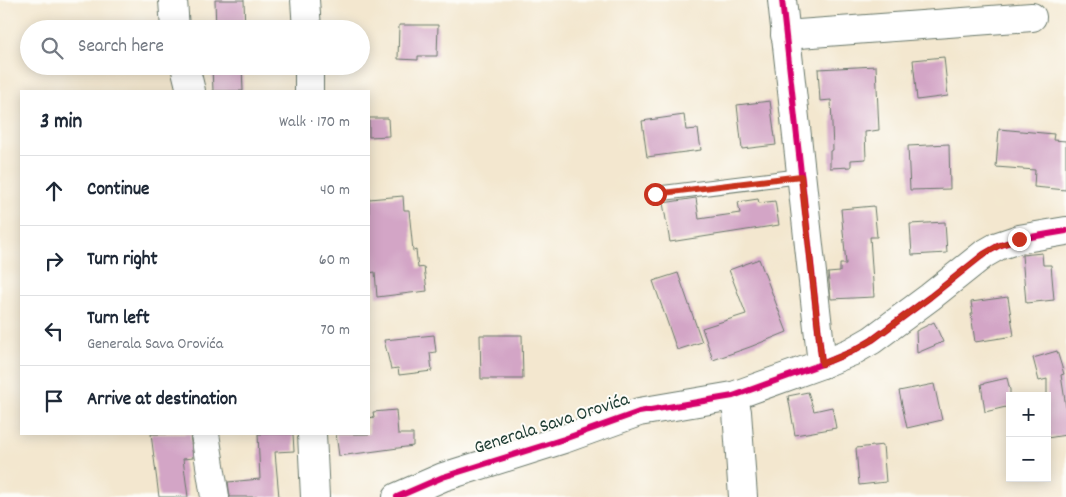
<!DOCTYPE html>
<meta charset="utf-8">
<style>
:root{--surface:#fff;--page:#f6f6f7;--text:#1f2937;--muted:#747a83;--line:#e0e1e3}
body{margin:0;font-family:Dekko,sans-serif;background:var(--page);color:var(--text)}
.controls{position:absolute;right:15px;bottom:15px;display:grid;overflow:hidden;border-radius:0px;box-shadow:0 2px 12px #0003}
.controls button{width:45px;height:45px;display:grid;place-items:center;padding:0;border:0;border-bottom:1px solid var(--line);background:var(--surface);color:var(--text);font:25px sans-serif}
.stop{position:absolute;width:15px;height:15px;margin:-11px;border:4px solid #c8321e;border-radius:50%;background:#fff}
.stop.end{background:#c8321e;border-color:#fff;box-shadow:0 1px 5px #0008}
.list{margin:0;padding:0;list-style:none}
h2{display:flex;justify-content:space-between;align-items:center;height:65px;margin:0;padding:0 20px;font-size:21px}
h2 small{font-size:16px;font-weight:400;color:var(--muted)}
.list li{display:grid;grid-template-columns:32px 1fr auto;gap:15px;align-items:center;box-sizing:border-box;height:70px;padding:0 20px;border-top:1px solid var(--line)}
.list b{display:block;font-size:19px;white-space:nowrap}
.list p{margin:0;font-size:16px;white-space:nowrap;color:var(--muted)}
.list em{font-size:16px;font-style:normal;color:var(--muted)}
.icon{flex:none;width:28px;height:28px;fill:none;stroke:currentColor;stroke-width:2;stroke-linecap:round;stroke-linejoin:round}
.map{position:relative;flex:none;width:1066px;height:497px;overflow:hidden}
.search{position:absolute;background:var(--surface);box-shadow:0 2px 12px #0003;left:20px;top:20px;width:350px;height:55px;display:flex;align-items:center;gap:12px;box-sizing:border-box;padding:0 18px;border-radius:28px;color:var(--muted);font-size:19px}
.panel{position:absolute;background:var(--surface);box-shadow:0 2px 12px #0003;left:20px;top:90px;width:350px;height:345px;border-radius:0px}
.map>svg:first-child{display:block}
.building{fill:#d3a5c6}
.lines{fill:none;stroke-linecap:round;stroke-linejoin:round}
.lane-casing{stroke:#69786a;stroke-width:16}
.street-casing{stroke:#69786a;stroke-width:30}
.lane{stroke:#fff;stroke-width:14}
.street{stroke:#fff;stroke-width:28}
.cycleway-casing{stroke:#fdfcf7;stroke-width:9}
.cycleway{stroke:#d6006c;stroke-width:6}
.route{stroke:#c8321e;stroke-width:6}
.labels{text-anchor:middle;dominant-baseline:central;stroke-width:4;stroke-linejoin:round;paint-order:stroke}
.street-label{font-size:19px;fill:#1f3d34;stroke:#fdfcf7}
</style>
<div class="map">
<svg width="1066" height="497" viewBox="0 0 1066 497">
<rect width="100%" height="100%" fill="#fdfcf7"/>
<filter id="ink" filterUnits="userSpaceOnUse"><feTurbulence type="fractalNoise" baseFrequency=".02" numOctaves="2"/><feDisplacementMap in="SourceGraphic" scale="10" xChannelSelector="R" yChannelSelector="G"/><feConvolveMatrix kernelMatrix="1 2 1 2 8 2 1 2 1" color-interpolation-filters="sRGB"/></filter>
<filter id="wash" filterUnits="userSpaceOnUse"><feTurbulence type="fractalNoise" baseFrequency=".0096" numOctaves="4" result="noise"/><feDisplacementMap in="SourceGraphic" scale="20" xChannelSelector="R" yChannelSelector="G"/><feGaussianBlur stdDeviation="1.12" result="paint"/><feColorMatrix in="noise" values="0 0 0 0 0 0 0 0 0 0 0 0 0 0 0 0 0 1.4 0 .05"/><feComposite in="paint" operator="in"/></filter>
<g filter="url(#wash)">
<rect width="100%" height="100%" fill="#f3e7cf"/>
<g id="blocks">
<!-- building -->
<g class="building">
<polygon points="215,0 244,0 245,29 216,29"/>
<polygon points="399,25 438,25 437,56 418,56 418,60 398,59"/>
<polygon points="944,57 948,96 917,100 913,60"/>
<polygon points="212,66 242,66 243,91 213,91"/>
<polygon points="876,66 879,130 865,132 866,159 851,160 851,167 830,168 830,151 833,150 831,100 820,101 818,69"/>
<polygon points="770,101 776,145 742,149 737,105"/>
<polygon points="684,115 686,130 698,129 701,150 647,157 642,121"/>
<polygon points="369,118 388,118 389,136 369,137"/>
<polygon points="999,129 1054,134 1053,140 1066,141 1066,190 1034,187 1035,170 996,167"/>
<polygon points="949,144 950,189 910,190 908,146"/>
<polygon points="403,196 404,210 409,210 413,251 416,250 418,268 424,267 427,291 377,297 375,272 369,273 369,199"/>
<polygon points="696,198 699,219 740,213 738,202 758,199 759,203 775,201 779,225 670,242 663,203"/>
<polygon points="874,206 877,237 870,237 874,297 831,299 828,273 840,272 840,264 846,264 841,209"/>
<polygon points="945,222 947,253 912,255 910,224"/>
<polygon points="1042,253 1043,265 1051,265 1054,300 1026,303 1022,255"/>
<polygon points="759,259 787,332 750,347 713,360 702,328 746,314 729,270"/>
<polygon points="678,273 702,342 677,350 653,281"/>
<polygon points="1008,297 1014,336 975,342 971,314 973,314 971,302"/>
<polygon points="934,322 943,342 917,353 916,331"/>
<polygon points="434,335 436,352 430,353 432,371 399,375 398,368 391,369 384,340"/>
<polygon points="480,335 522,335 523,379 481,379"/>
<polygon points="1057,351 1064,374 1061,375 1066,407 1066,435 1047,438 1047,379 1039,381 1033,358"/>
<polygon points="1007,378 1010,390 1010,406 985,412 981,384"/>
<polygon points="934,384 942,420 907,428 899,391"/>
<polygon points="808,392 814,411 832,407 836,428 795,435 788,396"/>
<polygon points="396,410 398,434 413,434 413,446 339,456 336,434 369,434 369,418 374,417 373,412"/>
<polygon points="151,434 190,434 193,458 183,459 188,497 159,497"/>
<polygon points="258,434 293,434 294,451 275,452 279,497 230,497 228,482 260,479"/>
<polygon points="883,445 886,482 859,485 856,448"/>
</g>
</g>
</g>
<g filter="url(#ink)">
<use href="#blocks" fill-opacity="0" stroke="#69786a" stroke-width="1"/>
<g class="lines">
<!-- lane casing -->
<g class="lane-casing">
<polyline id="lane" points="655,194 801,176"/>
</g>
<!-- street casing -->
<g class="street-casing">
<g id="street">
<polyline points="173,0 175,29"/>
<polyline points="305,0 307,29"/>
<polyline points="782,0 822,364"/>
<polyline points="785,35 1032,17"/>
<polyline points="185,66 191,91"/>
<polyline points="309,91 309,66"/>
<polyline points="733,396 737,412 743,497"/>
<polyline points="205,434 215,497"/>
<polyline points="312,434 315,497"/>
<polyline points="397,497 443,477 564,439 639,412 733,396 822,364 851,352 872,340 930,297 984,254 998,246 1019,239 1066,231"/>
</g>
</g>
<!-- lane -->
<use href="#lane" class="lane"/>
<!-- street -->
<use href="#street" class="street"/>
<!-- cycleway casing -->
<g class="cycleway-casing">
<g id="cycleway">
<polyline points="782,0 822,364"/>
<polyline points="397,497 443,477 564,439 639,412 733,396 822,364 851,352 872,340 930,297 984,254 998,246 1019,239 1066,231"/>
</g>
</g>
<!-- cycleway -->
<use href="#cycleway" class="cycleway"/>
</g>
</g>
<g class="lines" filter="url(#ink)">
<!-- route -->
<polyline class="route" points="655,194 801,176 822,364 851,352 872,340 930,297 984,254 998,246 1019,239"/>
</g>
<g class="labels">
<!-- street labels -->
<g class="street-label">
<text transform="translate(552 425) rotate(-18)">Generala Sava Orovića</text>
</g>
</g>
</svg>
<div class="controls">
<button>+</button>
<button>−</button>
</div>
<div class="stop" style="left:655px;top:194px"></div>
<div class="stop end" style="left:1019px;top:239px"></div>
<div class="search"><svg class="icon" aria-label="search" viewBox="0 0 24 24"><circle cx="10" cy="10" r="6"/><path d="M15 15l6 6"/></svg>Search here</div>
<section class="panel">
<h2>3 min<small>Walk · 170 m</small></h2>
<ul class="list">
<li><svg class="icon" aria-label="ahead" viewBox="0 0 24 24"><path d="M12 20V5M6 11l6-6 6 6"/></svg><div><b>Continue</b></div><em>40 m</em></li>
<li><svg class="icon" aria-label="right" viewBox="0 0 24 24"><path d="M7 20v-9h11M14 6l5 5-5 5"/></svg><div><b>Turn right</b></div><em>60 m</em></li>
<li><svg class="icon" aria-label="left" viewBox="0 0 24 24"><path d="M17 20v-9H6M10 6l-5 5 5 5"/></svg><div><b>Turn left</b><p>Generala Sava Orovića</p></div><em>70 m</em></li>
<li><svg class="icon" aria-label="arrive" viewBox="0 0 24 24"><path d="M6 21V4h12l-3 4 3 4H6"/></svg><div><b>Arrive at destination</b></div></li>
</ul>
</section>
</div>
